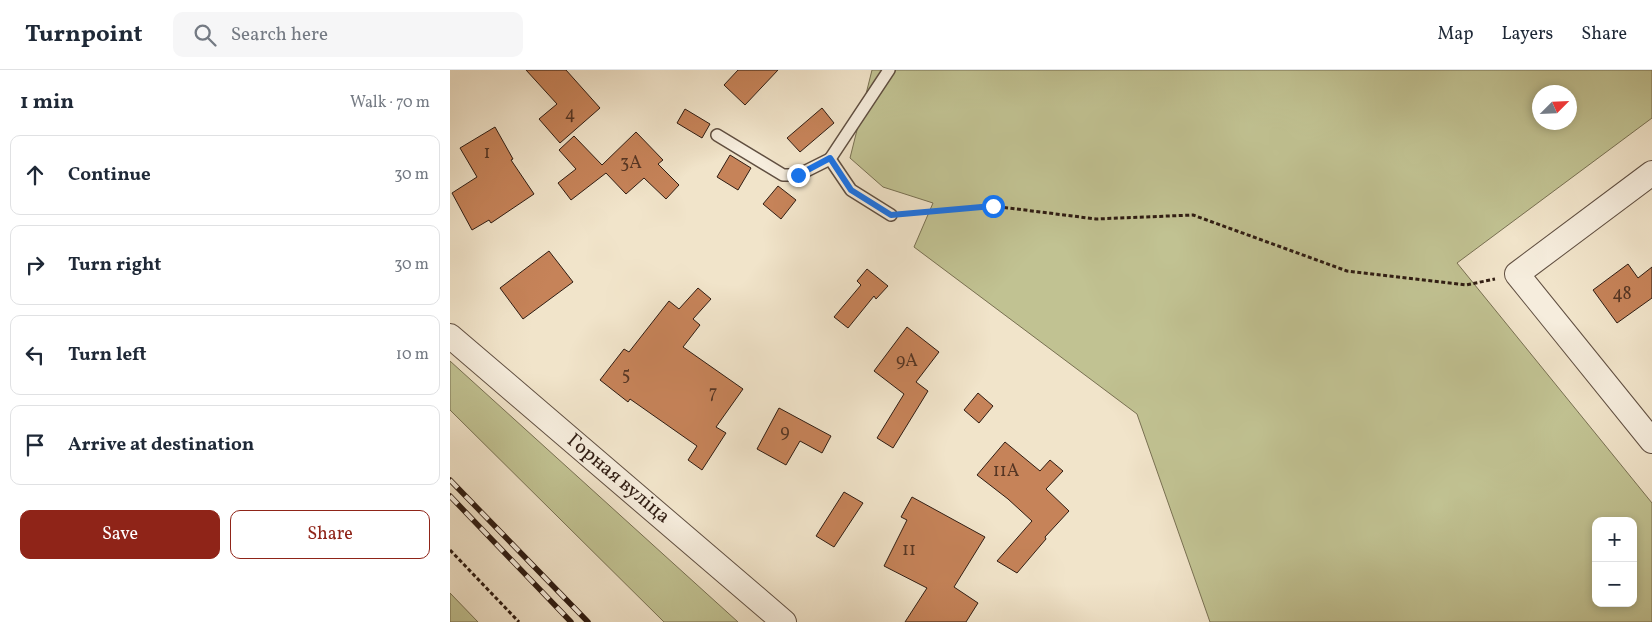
<!DOCTYPE html>
<meta charset="utf-8">
<style>
:root{--surface:#fff;--page:#f6f6f7;--text:#1f2937;--muted:#747a83;--line:#e0e1e3;--accent:#8f2418}
body{margin:0;font-family:Vollkorn,serif;background:var(--page);color:var(--text)}
.controls{position:absolute;right:15px;bottom:15px;display:grid;overflow:hidden;border-radius:10px;box-shadow:0 2px 8px #0003}
.controls button{width:45px;height:45px;display:grid;place-items:center;padding:0;border:0;border-bottom:1px solid var(--line);background:var(--surface);color:var(--text);font:25px sans-serif}
.compass{position:absolute;left:1082px;top:15px;width:45px;height:45px;border-radius:50%;background:var(--surface);box-shadow:0 2px 8px #0003;rotate:66deg}
.stop{position:absolute;width:15px;height:15px;margin:-11px;border:4px solid #1a73e8;border-radius:50%;background:#fff}
.stop.end{background:#1a73e8;border-color:#fff;box-shadow:0 1px 5px #0008}
.list{margin:0;padding:0;list-style:none}
h2{display:flex;justify-content:space-between;align-items:center;height:65px;margin:0;padding:0 20px;font-size:21px}
h2 small{font-size:16px;font-weight:400;color:var(--muted)}
.list li{display:grid;grid-template-columns:32px 1fr auto;gap:15px;align-items:center;box-sizing:border-box;height:80px;margin:0 10px 10px;padding:0 10px;border:1px solid var(--line);border-radius:10px}
.list b{display:block;font-size:19px;white-space:nowrap}
.list em{font-size:16px;font-style:normal;color:var(--muted)}
.actions{display:flex;gap:10px;padding:15px 20px}
.actions a{flex:1;padding:11px 0;border:1px solid var(--accent);border-radius:10px;text-align:center;font-size:18px;color:var(--accent)}
.actions .main{background:var(--accent);color:#fff}
.icon{flex:none;width:28px;height:28px;fill:none;stroke:currentColor;stroke-width:2;stroke-linecap:round;stroke-linejoin:round}
.map{position:relative;flex:none;width:1202px;height:552px;overflow:hidden}
header{display:flex;align-items:center;gap:30px;box-sizing:border-box;height:70px;padding:0 25px;background:var(--surface);border-bottom:1px solid var(--line)}
header strong{font-size:24px}
nav{display:flex;gap:28px;margin-inline-start:auto;font-size:18px}
.search{width:350px;height:45px;background:var(--page);display:flex;align-items:center;gap:12px;box-sizing:border-box;padding:0 18px;border-radius:10px;color:var(--muted);font-size:19px}
main{display:flex}
aside{flex:1;background:var(--surface)}
.map>svg:first-child{display:block}
.green{fill:#c1c292;stroke:#787052;fill-rule:evenodd}
.building{fill:#c68359;stroke:#301d13}
.lines{fill:none;stroke-linecap:round;stroke-linejoin:round}
.lane-casing{stroke:#604f41;stroke-width:14}
.street-casing{stroke:#604f41;stroke-width:26}
.path{stroke:#301d13;stroke-width:3;stroke-dasharray:4 2.5;stroke-linecap:butt}
.lane{stroke:#f6eddd;stroke-width:11}
.street{stroke:#f6eddd;stroke-width:24}
.rail-casing{stroke:#301d13;stroke-width:5.5}
.rail{stroke:#f6eddd;stroke-width:4;stroke-dasharray:11;stroke-linecap:butt}
.route{stroke:#1a73e8;stroke-width:6}
.labels{text-anchor:middle;dominant-baseline:central;stroke-width:4;stroke-linejoin:round;paint-order:stroke}
.number-label{font-size:18px;fill:#563624}
.street-label{font-size:20px;fill:#301d13;stroke:#f6eddd}
</style>
<header>
<strong>Turnpoint</strong>
<div class="search"><svg class="icon" aria-label="search" viewBox="0 0 24 24"><circle cx="10" cy="10" r="6"/><path d="M15 15l6 6"/></svg>Search here</div>
<nav><a>Map</a><a>Layers</a><a>Share</a></nav>
</header>
<main>
<aside>
<h2>1 min<small>Walk · 70 m</small></h2>
<ul class="list">
<li><svg class="icon" aria-label="ahead" viewBox="0 0 24 24"><path d="M12 20V5M6 11l6-6 6 6"/></svg><div><b>Continue</b></div><em>30 m</em></li>
<li><svg class="icon" aria-label="right" viewBox="0 0 24 24"><path d="M7 20v-9h11M14 6l5 5-5 5"/></svg><div><b>Turn right</b></div><em>30 m</em></li>
<li><svg class="icon" aria-label="left" viewBox="0 0 24 24"><path d="M17 20v-9H6M10 6l-5 5 5 5"/></svg><div><b>Turn left</b></div><em>10 m</em></li>
<li><svg class="icon" aria-label="arrive" viewBox="0 0 24 24"><path d="M6 21V4h12l-3 4 3 4H6"/></svg><div><b>Arrive at destination</b></div></li>
</ul>
<div class="actions"><a class="main">Save</a><a>Share</a></div>
</aside>
<div class="map">
<svg width="1202" height="552" viewBox="0 0 1202 552">
<rect width="100%" height="100%" fill="#f1e4ca"/>
<filter id="stains"><feTurbulence type="fractalNoise" baseFrequency=".004" numOctaves="4"/><feColorMatrix values="0 0 0 0 .2 0 0 0 0 .09 0 0 0 0 .02 0 0 0 .5 -.17"/></filter>
<radialGradient id="worn" r=".72"><stop offset=".6" stop-color="#630" stop-opacity="0"/><stop offset="1" stop-color="#630" stop-opacity=".3"/></radialGradient>
<!-- green -->
<g class="green">
<path d="M422 0H1202V48L1007 193 1202 433V552H760L687 344 464 177 483 133 433 117 400 88ZM1090 22H1120V52H1090ZM1146 451H1183V533H1146Z"/>
<polygon points="0,291 288,552 214,552 0,340"/>
<polygon points="0,523 28,552 0,552"/>
</g>
<!-- building -->
<g class="building">
<polygon points="76,0 116,0 150,38 110,73 89,49 107,34"/>
<polygon points="288,0 328,0 295,35 274,15"/>
<polygon points="372,38 384,53 350,82 337,68"/>
<polygon points="235,39 260,54 252,68 227,53"/>
<polygon points="45,57 63,89 61,90 84,124 41,153 39,150 22,160 2,123 27,107 10,78"/>
<polygon points="186,62 213,90 208,94 229,115 216,129 194,108 176,124 156,103 121,130 108,113 126,99 109,80 124,66 152,95"/>
<polygon points="280,85 301,98 288,120 267,107"/>
<polygon points="328,116 346,130 331,149 313,134"/>
<polygon points="99,181 123,212 73,249 50,218"/>
<polygon points="1178,194 1188,208 1202,197 1202,228 1167,253 1143,220"/>
<polygon points="417,199 438,216 426,229 424,226 398,258 384,247 411,215 407,211"/>
<polygon points="248,218 261,229 243,249 250,255 233,277 293,319 266,357 276,363 252,400 238,390 247,376 180,329 178,332 150,310 174,279 179,282 219,231 229,239"/>
<polygon points="457,257 489,282 466,312 478,321 443,378 427,368 454,324 424,301"/>
<polygon points="528,323 543,336 529,353 514,340"/>
<polygon points="329,338 381,366 372,383 350,371 336,395 307,379"/>
<polygon points="555,372 590,401 600,390 613,401 596,419 619,441 595,467 596,469 567,503 547,491 582,451 558,429 527,405"/>
<polygon points="394,422 413,433 384,477 366,466"/>
<polygon points="462,427 535,467 504,517 528,533 516,552 455,552 477,518 434,496 457,450 451,447"/>
</g>
<g class="lines">
<!-- lane casing -->
<g class="lane-casing">
<g id="lane">
<polyline points="439,0 380,89 401,120 441,145"/>
<polyline points="267,65 333,105 348,105 380,89"/>
</g>
</g>
<!-- street casing -->
<g class="street-casing">
<g id="street">
<polyline points="1202,103 1067,204 1202,371"/>
<polyline points="0,266 334,552"/>
</g>
</g>
<!-- path -->
<g class="path">
<polyline points="457,144 543,136 646,149 743,145 897,201 1016,215 1045,209"/>
<polyline points="0,480 69,552"/>
</g>
<!-- lane -->
<use href="#lane" class="lane"/>
<!-- street -->
<use href="#street" class="street"/>
<!-- rail casing -->
<g class="rail-casing">
<g id="rail">
<polyline points="0,410 138,552"/>
<polyline points="0,426 121,552"/>
</g>
</g>
<!-- rail -->
<use href="#rail" class="rail"/>
</g>
<g class="lines">
<!-- route -->
<polyline class="route" points="348,105 380,88 401,120 441,145 543,136"/>
</g>
<g class="labels">
<!-- number labels -->
<g class="number-label">
<text x="120" y="44">4</text>
<text x="37" y="83">1</text>
<text x="181" y="93">3А</text>
<text x="1172" y="224">48</text>
<text x="457" y="291">9А</text>
<text x="176" y="305">5</text>
<text x="263" y="323">7</text>
<text x="335" y="362">9</text>
<text x="556" y="401">11А</text>
<text x="459" y="480">11</text>
</g>
<!-- street labels -->
<g class="street-label">
<text transform="translate(168 409) rotate(40)">Горная вуліца</text>
</g>
</g>
<rect width="100%" height="100%" filter="url(#stains)"/>
<rect width="100%" height="100%" fill="url(#worn)"/>
</svg>
<div class="controls">
<button>+</button>
<button>−</button>
</div>
<svg class="compass" viewBox="-18 -18 36 36"><path d="M0-13l5 13h-10z" fill="#e53935"/><path d="M0 13l5-13h-10z" fill="#747a83"/></svg>
<div class="stop" style="left:543px;top:136px"></div>
<div class="stop end" style="left:348px;top:105px"></div>
</div>
</main>
